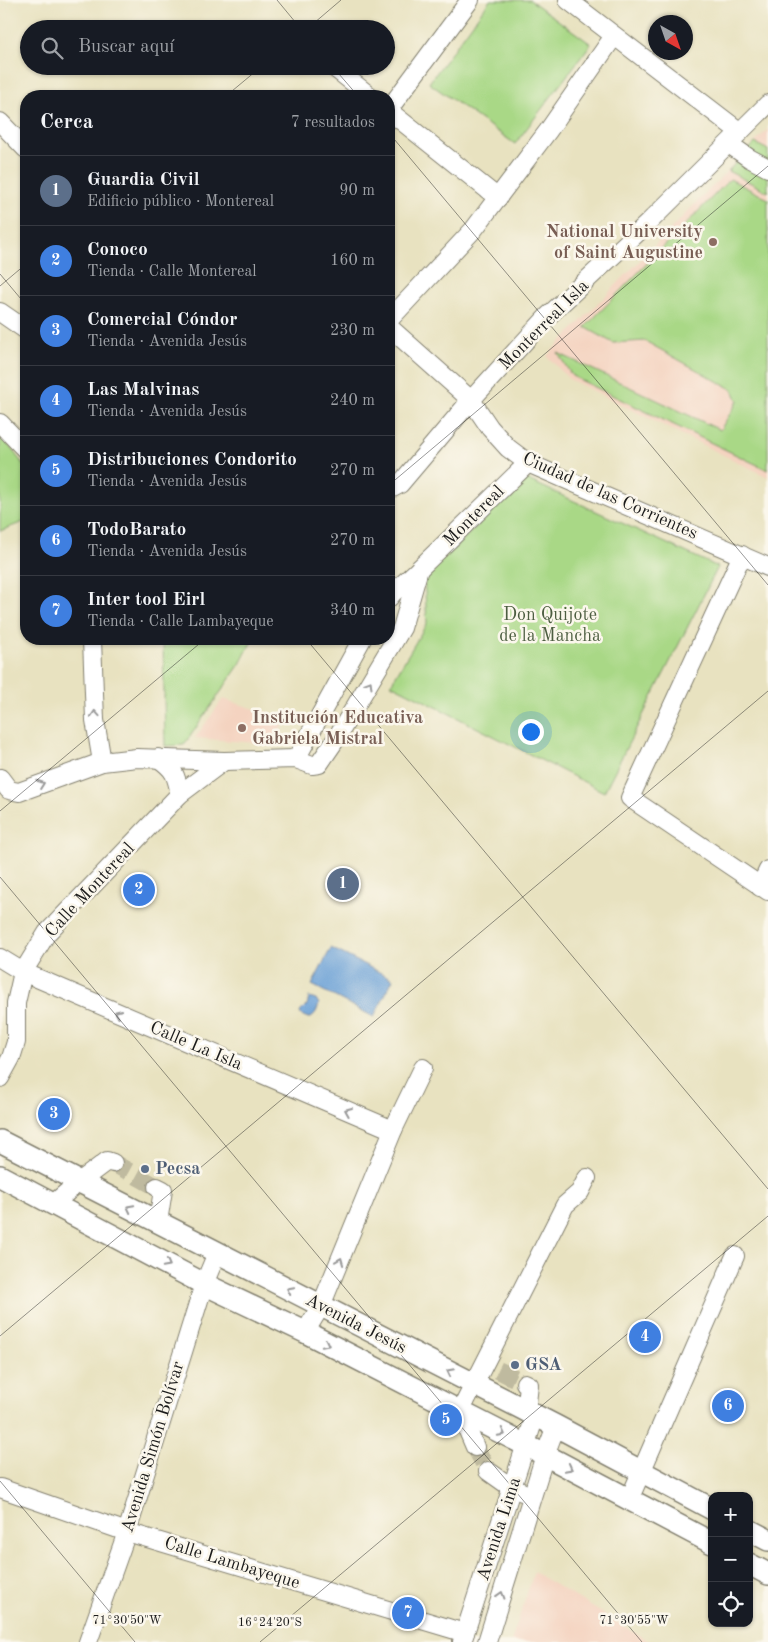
<!DOCTYPE html>
<html lang="es">
<meta charset="utf-8">
<style>
:root{--surface:#171b24;--page:#242831;--text:#f1f3f6;--muted:#9ea1a6;--line:#363941;--accent:#8c9099}
body{margin:0;font-family:"Old Standard TT",serif;background:var(--page);color:var(--text)}
.controls{position:absolute;right:15px;bottom:15px;display:grid;overflow:hidden;border-radius:10px;box-shadow:0 1px 4px #0004}
.controls button{width:45px;height:45px;display:grid;place-items:center;padding:0;border:0;border-bottom:1px solid var(--line);background:var(--surface);color:var(--text);font:25px sans-serif}
.compass{position:absolute;left:648px;top:15px;width:45px;height:45px;border-radius:50%;background:var(--surface);box-shadow:0 1px 4px #0004;rotate:140deg}
.you{position:absolute;left:530px;top:731px;width:18px;height:18px;margin:-12px;border:4px solid #fff;border-radius:50%;background:#1a73e8;box-shadow:0 0 0 8px #1a73e833}
.badge{display:grid;place-items:center;width:32px;height:32px;border-radius:50%;background:var(--accent);color:#fff;font-size:16px;font-weight:700}
.pin{position:absolute;translate:-50% -50%;border:2px solid #fff;box-shadow:0 1px 5px #0006}
.list{margin:0;padding:0;list-style:none}
h2{display:flex;justify-content:space-between;align-items:center;height:65px;margin:0;padding:0 20px;font-size:21px}
h2 small{font-size:16px;font-weight:400;color:var(--muted)}
.list li{display:grid;grid-template-columns:32px 1fr auto;gap:15px;align-items:center;box-sizing:border-box;height:70px;padding:0 20px;border-top:1px solid var(--line)}
.list b{display:block;font-size:19px;white-space:nowrap}
.list p{margin:0;font-size:16px;white-space:nowrap;color:var(--muted)}
.list em{font-size:16px;font-style:normal;color:var(--muted)}
.icon{flex:none;width:28px;height:28px;fill:none;stroke:currentColor;stroke-width:2;stroke-linecap:round;stroke-linejoin:round}
.map{position:relative;flex:none;width:768px;height:1642px;overflow:hidden}
.search{position:absolute;background:var(--surface);box-shadow:0 1px 4px #0004;left:20px;top:20px;width:375px;height:55px;display:flex;align-items:center;gap:12px;box-sizing:border-box;padding:0 18px;border-radius:28px;color:var(--muted);font-size:19px}
.panel{position:absolute;background:var(--surface);box-shadow:0 1px 4px #0004;left:20px;top:90px;width:375px;height:555px;border-radius:20px}
.map>svg:first-child{display:block}
.built{fill:#f4d3c0}
.green{fill:#a9d886;stroke:#627a51}
.water{fill:#689fd6;stroke:#425e79}
.lines{fill:none;stroke-linecap:round;stroke-linejoin:round}
.minor-tunnel{stroke:#bfba9f;stroke-width:18;stroke-dasharray:18 9;stroke-linecap:butt}
.minor-casing{stroke:#827f6e;stroke-width:20}
.major-casing{stroke:#827f6e;stroke-width:24}
.minor{stroke:#fff;stroke-width:18}
.major{stroke:#fff;stroke-width:21}
.oneway{stroke:#999}
.ticks{fill:none;stroke:#1c1c1c;stroke-width:1;stroke-opacity:0.45}
.education-dot{fill:#8d6e63;stroke:#fbf7ec;stroke-width:2}
.service-dot{fill:#5c6f8a;stroke:#fbf7ec;stroke-width:2}
.labels{text-anchor:middle;dominant-baseline:central;stroke-width:5;stroke-linejoin:round;paint-order:stroke}
.education-label{font-size:18px;font-weight:bold;fill:#785e54;stroke:#fbf7ec;text-anchor:end}
.street-label{font-size:18px;fill:#1c1c1c;stroke:#fbf7ec}
.park-label{font-size:18px;fill:#4d5e41;stroke:#fbf7ec}
.service-label{font-size:18px;font-weight:bold;fill:#4e5e75;stroke:#fbf7ec;text-anchor:start}
.ticks-label{font-size:12px;text-anchor:middle;fill:#1c1c1c;stroke:#fbf7ec;stroke-width:5;stroke-linejoin:round;paint-order:stroke}
</style>
<div class="map">
<svg width="768" height="1642" viewBox="0 0 768 1642">
<rect width="100%" height="100%" fill="#fbf7ec"/>
<filter id="ink" filterUnits="userSpaceOnUse"><feTurbulence type="fractalNoise" baseFrequency=".02" numOctaves="2"/><feDisplacementMap in="SourceGraphic" scale="10" xChannelSelector="R" yChannelSelector="G"/><feConvolveMatrix kernelMatrix="1 2 1 2 8 2 1 2 1" color-interpolation-filters="sRGB"/></filter>
<filter id="wash" filterUnits="userSpaceOnUse"><feTurbulence type="fractalNoise" baseFrequency=".0096" numOctaves="4" result="noise"/><feDisplacementMap in="SourceGraphic" scale="20" xChannelSelector="R" yChannelSelector="G"/><feGaussianBlur stdDeviation="1.12" result="paint"/><feColorMatrix in="noise" values="0 0 0 0 0 0 0 0 0 0 0 0 0 0 0 0 0 1.4 0 .05"/><feComposite in="paint" operator="in"/></filter>
<g filter="url(#wash)">
<rect width="100%" height="100%" fill="#e8e2c0"/>
<!-- built -->
<g class="built">
<polygon points="768,129 768,477 569,379 547,356"/>
<polygon points="223,699 287,719 271,744 195,738"/>
<polygon points="534,1572 650,1642 511,1642"/>
</g>
<!-- green -->
<g class="green">
<polygon points="490,0 530,0 591,44 515,144 429,83"/>
<polygon points="755,143 768,150 768,192 728,171"/>
<polygon points="730,179 768,199 768,470 572,376 558,353 720,430 738,401 733,390 645,341 613,343 585,327"/>
<polygon points="0,434 26,468 26,521 0,531"/>
<polygon points="526,479 718,567 604,792 391,684 427,623 424,577"/>
<polygon points="163,639 253,639 240,664 184,745 165,746"/>
</g>
<!-- water -->
<g class="water">
<polygon points="331,948 393,979 374,1017 312,985"/>
<path d="M309 997 316 999 319 1004C317 1011 315 1016 308 1018L301 1015 300 1012 307 1005Z"/>
</g>
</g>
<g filter="url(#ink)">
<g class="lines">
<!-- minor-tunnel -->
<g class="minor-tunnel">
<polyline points="113,1163 157,1187"/>
<polyline points="498,1370 525,1383"/>
<polyline points="475,1447 488,1471"/>
</g>
<!-- minor casing -->
<g class="minor-casing">
<g id="minor">
<polyline points="568,0 740,132"/>
<polyline points="332,66 370,96"/>
<polyline points="389,109 470,0"/>
<polyline points="389,111 498,198"/>
<polyline points="0,122 26,149"/>
<polyline points="729,144 749,158 768,168"/>
<polyline points="0,312 26,330"/>
<polyline points="389,320 474,229 548,131 614,36"/>
<polyline points="389,327 471,400 490,428 508,448 528,463 768,567"/>
<polyline points="0,423 26,450"/>
<polyline points="389,490 400,484 471,400 548,316 649,222 768,104"/>
<polyline points="742,555 630,798 768,891"/>
<polyline points="389,598 393,593 419,569 528,463"/>
<polyline points="92,639 95,720 102,762"/>
<path d="M158 758C175 770 176 775 180 794"/>
<polyline points="296,759 362,639"/>
<polyline points="0,778 9,790 19,792 102,762 137,758 224,761 296,759 312,765 319,764 334,742 402,628 419,569"/>
<polyline points="760,887 768,870"/>
<polyline points="0,958 23,972 393,1130"/>
<polyline points="0,1078 11,1058 16,1042 16,1003 23,972 47,933 180,794 224,761"/>
<polyline points="157,1187 163,1190 158,1222"/>
<polyline points="53,1204 79,1182 107,1161 113,1163"/>
<polyline points="305,1332 321,1306 393,1130 423,1068"/>
<polyline points="525,1383 529,1385 526,1412"/>
<polyline points="475,1447 460,1412 565,1205 580,1192 587,1178"/>
<polyline points="488,1471 512,1488 522,1492"/>
<polyline points="0,1488 127,1532 465,1633"/>
<polyline points="629,1500 735,1256"/>
<polyline points="88,1642 127,1532 204,1284 217,1253"/>
<polyline points="462,1642 535,1416"/>
<polyline points="487,1642 545,1455 556,1426"/>
</g>
</g>
<!-- major casing -->
<g class="major-casing">
<g id="major">
<polyline points="0,1141 556,1426 712,1509"/>
<polyline points="0,1176 204,1284 305,1332 545,1455 712,1543"/>
<polyline points="749,1530 768,1540"/>
<polyline points="749,1564 768,1574"/>
</g>
</g>
<!-- minor -->
<use href="#minor" class="minor"/>
<!-- major -->
<use href="#major" class="major"/>
</g>
<!-- one-way arrows -->
<defs><path id="oneway-chevron" d="M-2-3.5L2.5 0L-2 3.5" fill="none" stroke-width="1.6" stroke-linecap="round" stroke-linejoin="round" transform="scale(1.25)"/></defs>
<g class="oneway">
<use href="#oneway-chevron" transform="translate(369 684) rotate(-59)"/>
<use href="#oneway-chevron" transform="translate(95 714) rotate(-94)"/>
<use href="#oneway-chevron" transform="translate(41 784) rotate(-20)"/>
<use href="#oneway-chevron" transform="translate(118 1013) rotate(-157)"/>
<use href="#oneway-chevron" transform="translate(348 1111) rotate(-157)"/>
<use href="#oneway-chevron" transform="translate(130 1208) rotate(-153)"/>
<use href="#oneway-chevron" transform="translate(340 1261) rotate(-68)"/>
<use href="#oneway-chevron" transform="translate(167 1264) rotate(28)"/>
<use href="#oneway-chevron" transform="translate(290 1290) rotate(-153)"/>
<use href="#oneway-chevron" transform="translate(326 1344) rotate(27)"/>
<use href="#oneway-chevron" transform="translate(450 1372) rotate(-153)"/>
<use href="#oneway-chevron" transform="translate(502 1433) rotate(27)"/>
<use href="#oneway-chevron" transform="translate(569 1468) rotate(28)"/>
<use href="#oneway-chevron" transform="translate(501 1595) rotate(-73)"/>
</g>
</g>
<!-- ticks -->
<path class="ticks" d="M277 0 301 29M307 29 341 0M332 66 358 96M226 96 262 66M389 133 768 585M0 274 26 305M0 286 26 264M389 485 768 166M306 639 768 1189M0 811 205 639M0 877 642 1642M0 1336 768 691M0 1481 135 1642M260 1642 768 1216"/>
<!-- markers -->
<g class="education-dot">
<circle cx="713" cy="242" r="5"/>
<circle cx="242" cy="728" r="5"/>
</g>
<g class="service-dot">
<circle cx="145" cy="1169" r="5"/>
<circle cx="515" cy="1365" r="5"/>
</g>
<g class="labels">
<!-- education labels -->
<g class="education-label">
<text x="703" y="232">National University<tspan x="703" dy="21">of Saint Augustine</tspan></text>
<text x="252" y="718" text-anchor="start">Institución Educativa<tspan x="252" dy="21">Gabriela Mistral</tspan></text>
</g>
<!-- street labels -->
<g class="street-label">
<text transform="translate(544 325) rotate(-45)">Monterreal Isla</text>
<text transform="translate(610 496) rotate(24)">Ciudad de las Corrientes</text>
<text transform="translate(474 516) rotate(-45)">Montereal</text>
<text transform="translate(90 890) rotate(-47)">Calle Montereal</text>
<text transform="translate(196 1046) rotate(23)">Calle La Isla</text>
<text transform="translate(356 1324) rotate(27)">Avenida Jesús</text>
<text transform="translate(153 1447) rotate(-73)">Avenida Simón Bolívar</text>
<text transform="translate(499 1529) rotate(-72)">Avenida Lima</text>
<text transform="translate(232 1563) rotate(17)">Calle Lambayeque</text>
</g>
<!-- park labels -->
<g class="park-label">
<text x="550" y="615">Don Quijote<tspan x="550" dy="21">de la Mancha</tspan></text>
</g>
<!-- service labels -->
<g class="service-label">
<text x="155" y="1169">Pecsa</text>
<text x="525" y="1365">GSA</text>
</g>
</g>
<g class="ticks-label">
<text x="127" y="1624">71°30'50"W</text>
<text x="634" y="1624">71°30'55"W</text>
<text x="270" y="1626">16°24'20"S</text>
</g>
</svg>
<div class="controls">
<button>+</button>
<button>−</button>
<button><svg class="icon" aria-label="locate" viewBox="0 0 24 24"><circle cx="12" cy="12" r="6"/><path d="M12 2v4M12 18v4M2 12h4M18 12h4"/></svg></button>
</div>
<svg class="compass" viewBox="-18 -18 36 36"><path d="M0-13l5 13h-10z" fill="#e53935"/><path d="M0 13l5-13h-10z" fill="#9ea1a6"/></svg>
<div class="you"></div>
<div class="pin badge" style="left:343px;top:884px;background:#5c6f8a">1</div>
<div class="pin badge" style="left:139px;top:890px;background:#3f7fe0">2</div>
<div class="pin badge" style="left:54px;top:1114px;background:#3f7fe0">3</div>
<div class="pin badge" style="left:645px;top:1337px;background:#3f7fe0">4</div>
<div class="pin badge" style="left:446px;top:1420px;background:#3f7fe0">5</div>
<div class="pin badge" style="left:728px;top:1406px;background:#3f7fe0">6</div>
<div class="pin badge" style="left:408px;top:1613px;background:#3f7fe0">7</div>
<div class="search"><svg class="icon" aria-label="search" viewBox="0 0 24 24"><circle cx="10" cy="10" r="6"/><path d="M15 15l6 6"/></svg>Buscar aquí</div>
<section class="panel">
<h2>Cerca<small>7 resultados</small></h2>
<ul class="list">
<li><span class="badge" style="background:#5c6f8a">1</span><div><b>Guardia Civil</b><p>Edificio público · Montereal</p></div><em>90 m</em></li>
<li><span class="badge" style="background:#3f7fe0">2</span><div><b>Conoco</b><p>Tienda · Calle Montereal</p></div><em>160 m</em></li>
<li><span class="badge" style="background:#3f7fe0">3</span><div><b>Comercial Cóndor</b><p>Tienda · Avenida Jesús</p></div><em>230 m</em></li>
<li><span class="badge" style="background:#3f7fe0">4</span><div><b>Las Malvinas</b><p>Tienda · Avenida Jesús</p></div><em>240 m</em></li>
<li><span class="badge" style="background:#3f7fe0">5</span><div><b>Distribuciones Condorito</b><p>Tienda · Avenida Jesús</p></div><em>270 m</em></li>
<li><span class="badge" style="background:#3f7fe0">6</span><div><b>TodoBarato</b><p>Tienda · Avenida Jesús</p></div><em>270 m</em></li>
<li><span class="badge" style="background:#3f7fe0">7</span><div><b>Inter tool Eirl</b><p>Tienda · Calle Lambayeque</p></div><em>340 m</em></li>
</ul>
</section>
</div>
